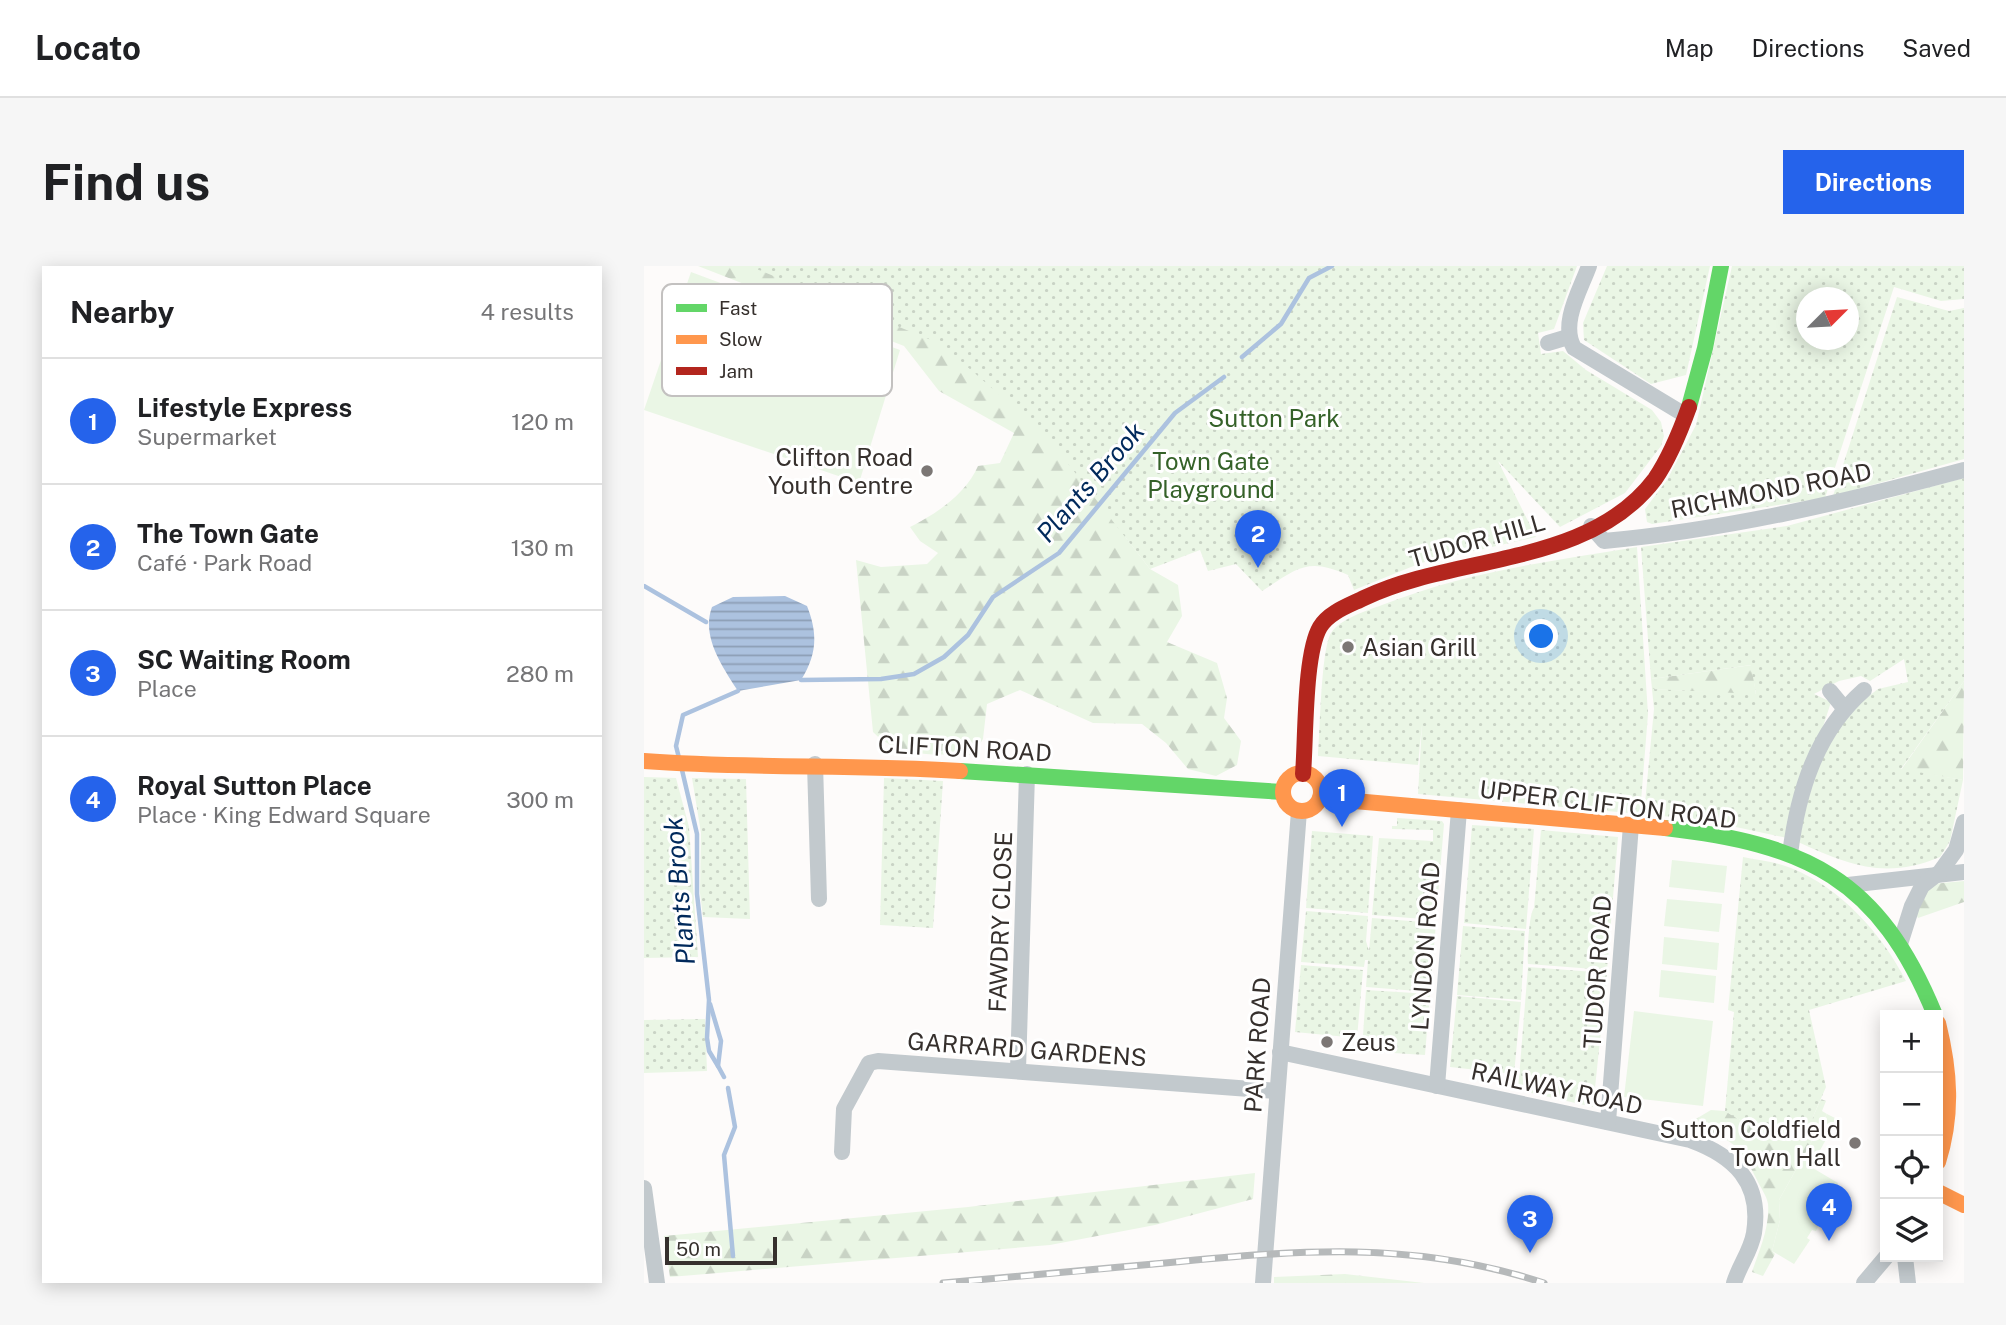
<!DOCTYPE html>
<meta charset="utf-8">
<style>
:root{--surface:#fff;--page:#f6f6f6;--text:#202124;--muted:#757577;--line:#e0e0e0;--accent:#2563eb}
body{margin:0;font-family:"Public Sans",sans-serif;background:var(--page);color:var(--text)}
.controls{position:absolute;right:21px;bottom:21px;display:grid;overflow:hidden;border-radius:0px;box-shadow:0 4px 18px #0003}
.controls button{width:63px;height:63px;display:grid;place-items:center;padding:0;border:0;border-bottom:2px solid var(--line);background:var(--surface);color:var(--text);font:35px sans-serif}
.compass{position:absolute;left:1152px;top:21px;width:63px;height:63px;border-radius:50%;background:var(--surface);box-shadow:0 4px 18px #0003;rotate:66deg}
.scale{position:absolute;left:21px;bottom:18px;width:112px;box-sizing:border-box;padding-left:7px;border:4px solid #36302d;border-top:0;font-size:19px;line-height:24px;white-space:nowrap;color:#36302d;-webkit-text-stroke:5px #fff;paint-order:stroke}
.you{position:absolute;left:898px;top:371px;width:24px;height:24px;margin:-18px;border:5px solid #fff;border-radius:50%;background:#1a73e8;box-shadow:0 0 0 10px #1a73e833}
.badge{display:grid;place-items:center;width:46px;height:46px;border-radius:50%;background:var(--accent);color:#fff;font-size:23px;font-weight:700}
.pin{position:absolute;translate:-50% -58px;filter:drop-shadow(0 2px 4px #0008)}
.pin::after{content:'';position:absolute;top:37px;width:24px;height:21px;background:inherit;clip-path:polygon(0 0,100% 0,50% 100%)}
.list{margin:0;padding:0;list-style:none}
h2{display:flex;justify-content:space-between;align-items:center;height:91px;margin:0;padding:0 28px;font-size:30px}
h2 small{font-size:23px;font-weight:400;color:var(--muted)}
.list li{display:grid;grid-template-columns:46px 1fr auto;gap:21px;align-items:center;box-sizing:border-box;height:126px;padding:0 28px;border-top:2px solid var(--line)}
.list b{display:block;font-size:26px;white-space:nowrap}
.list p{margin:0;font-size:23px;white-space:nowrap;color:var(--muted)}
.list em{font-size:23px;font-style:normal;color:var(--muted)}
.icon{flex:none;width:38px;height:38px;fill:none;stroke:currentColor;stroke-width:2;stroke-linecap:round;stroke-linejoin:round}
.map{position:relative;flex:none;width:1320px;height:1017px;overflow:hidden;border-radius:0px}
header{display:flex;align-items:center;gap:42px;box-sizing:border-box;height:98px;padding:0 35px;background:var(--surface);border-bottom:2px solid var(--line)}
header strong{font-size:33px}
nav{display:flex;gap:38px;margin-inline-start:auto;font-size:24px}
.intro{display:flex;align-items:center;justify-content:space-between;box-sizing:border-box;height:168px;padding:0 42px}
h1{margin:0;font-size:49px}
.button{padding:18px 32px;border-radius:0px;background:var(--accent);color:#fff;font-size:24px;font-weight:700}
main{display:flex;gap:42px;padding:0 42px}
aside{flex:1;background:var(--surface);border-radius:0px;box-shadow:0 4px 18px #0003}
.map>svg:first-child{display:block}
.grass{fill:#eaf6e5}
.forest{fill:url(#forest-firs)}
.park{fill:url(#park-dots);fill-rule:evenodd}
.water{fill:url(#water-rules)}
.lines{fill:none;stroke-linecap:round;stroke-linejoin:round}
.stream{stroke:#acc2df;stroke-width:4.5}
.street{stroke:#c2c9cd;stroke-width:16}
.fast{stroke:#63d668;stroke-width:16}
.slow{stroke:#ff974d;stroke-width:16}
.jam{stroke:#b3261e;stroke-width:16}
.rail-casing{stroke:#b6b9ba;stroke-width:7}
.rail{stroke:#fff;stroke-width:4.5;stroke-dasharray:13;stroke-linecap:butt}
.poi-dot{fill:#7c7775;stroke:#fff;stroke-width:2.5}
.labels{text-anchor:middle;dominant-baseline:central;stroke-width:6;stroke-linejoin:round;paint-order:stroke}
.park-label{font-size:24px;fill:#356229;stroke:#fff}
.poi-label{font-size:24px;fill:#36302d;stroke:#fff;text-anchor:end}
.street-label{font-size:24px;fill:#36302d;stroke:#fff}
.water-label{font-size:26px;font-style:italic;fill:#00295b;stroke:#fff}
.key{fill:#fff;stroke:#c3c1c0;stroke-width:2}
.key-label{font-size:19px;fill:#36302d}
</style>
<header>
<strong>Locato</strong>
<nav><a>Map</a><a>Directions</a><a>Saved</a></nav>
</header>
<div class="intro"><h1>Find us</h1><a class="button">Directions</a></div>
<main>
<aside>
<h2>Nearby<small>4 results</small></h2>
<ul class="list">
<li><span class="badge">1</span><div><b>Lifestyle Express</b><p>Supermarket</p></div><em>120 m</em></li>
<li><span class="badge">2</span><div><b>The Town Gate</b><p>Café · Park Road</p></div><em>130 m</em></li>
<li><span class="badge">3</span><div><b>SC Waiting Room</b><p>Place</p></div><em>280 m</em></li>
<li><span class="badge">4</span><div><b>Royal Sutton Place</b><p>Place · King Edward Square</p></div><em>300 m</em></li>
</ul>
</aside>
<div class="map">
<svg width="1320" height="1017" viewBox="0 0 1320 1017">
<defs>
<pattern id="forest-firs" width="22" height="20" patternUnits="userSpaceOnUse" patternTransform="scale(1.75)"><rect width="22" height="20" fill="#eaf6e5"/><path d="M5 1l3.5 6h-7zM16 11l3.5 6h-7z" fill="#c9d3c5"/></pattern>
<pattern id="park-dots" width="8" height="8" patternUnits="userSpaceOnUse" patternTransform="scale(1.75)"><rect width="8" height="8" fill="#eaf6e5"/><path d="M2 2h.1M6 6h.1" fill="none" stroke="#c9d3c5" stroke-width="1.8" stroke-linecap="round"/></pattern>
<pattern id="water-rules" width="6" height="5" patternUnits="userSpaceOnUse" patternTransform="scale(1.75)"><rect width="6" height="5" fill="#acc2df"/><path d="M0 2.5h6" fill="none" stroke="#8d9eb5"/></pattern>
</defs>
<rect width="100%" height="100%" fill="#fdfbfa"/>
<!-- grass -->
<g class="grass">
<polygon points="47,6 256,84 215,217 0,144"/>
<polygon points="1028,594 1083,600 1080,627 1025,621"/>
<polygon points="1023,633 1078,638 1075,666 1020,660"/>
<polygon points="1020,671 1075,677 1073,704 1018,698"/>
<polygon points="1017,704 1072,710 1070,737 1015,731"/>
<polygon points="990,745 1069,755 1059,840 980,831"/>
<polygon points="1183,848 1193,853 1167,901 1194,917 1172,965 1168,964 1163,972 1166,974 1150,998 1128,985 1136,954 1135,934"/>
</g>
<!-- forest -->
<g class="forest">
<path d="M54 0H203L429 170 482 272 506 303 534 319 538 350 523 376 573 397 583 432 580 452 597 475 593 499 572 510 544 503 522 477 498 458 449 457 376 424 343 438 339 473 329 489C294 488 255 493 229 466L212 294 237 301 283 298 294 287 276 275 266 261C292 248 322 228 334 200L356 197 370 167 295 125 260 80Z"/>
<polygon points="1108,399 1112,429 1008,423 1007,413"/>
<polygon points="1320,415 1319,514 1257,504"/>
<polygon points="1320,615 1320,636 1274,652 1271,646 1288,618"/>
<path d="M1177 833 1182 835 1178 845 1183 848 1135 934 1136 954 1128 985 1131 988 1119 1010 1108 1006C1115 985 1126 961 1124 938 1123 930 1116 921 1113 914 1094 874 1082 869 1040 860L1067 844 1081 845 1105 859 1168 853Z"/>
<polygon points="611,907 609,933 511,959 406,979 26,1011 20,970 324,941"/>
<polygon points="701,1008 780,1017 630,1017 630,1011"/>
</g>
<!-- park -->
<g class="park">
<path d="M105 0H933L910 63 894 67 897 88 919 85 942 104 1008 144 1017 156 1020 170 1017 180 981 227 916 261 854 195 892 271 777 297 710 324 704 309C663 291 654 302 618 325L592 298 564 305 556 284 506 303 401 168 297 78Z"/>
<polygon points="963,0 1066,0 1042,109 1007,118 940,74 939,57"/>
<path d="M1088 0H1320V33L1297 35 1250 21 1181 232 1008 258 1003 256 1001 243 1023 214 1052 159ZM1162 32H1204V74H1162Z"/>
<polygon points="1253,31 1305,45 1320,42 1320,193 1189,230"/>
<path d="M1320 212V415L1257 503 1319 514 1306 575 1296 591C1241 614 1205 599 1154 576L1160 532 1192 464 1208 443 1234 423 1264 416 1260 393 1226 415 1217 410 1195 415 1170 428 1187 436 1143 572 1064 555 1000 548 1010 443 1008 423 1112 428 1107 399 1007 413 997 281 1143 260Z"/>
<path d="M993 281 1004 448 996 548 774 528 778 458 774 499 674 490C676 467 677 383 687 367 696 353 722 345 738 339 825 305 903 296 993 281Z"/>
<polygon points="0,511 32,512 45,561 54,691 0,692"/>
<polygon points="48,512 102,513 106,653 59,651 56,627 57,567"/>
<polygon points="240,512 299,515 289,662 236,659"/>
<polygon points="753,552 798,555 800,558 792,654 728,649 735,572 789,575 789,564 748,563 748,560 753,560"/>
<polygon points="828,559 890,563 882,663 820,657"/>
<path d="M897 564 974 571 963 704 884 698C883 687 885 647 890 642Z"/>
<polygon points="668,565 729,570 724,647 662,642"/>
<path d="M1099 591C1114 594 1132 596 1147 602 1197 622 1238 668 1262 715L1165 744 1182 821 1168 853C1133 867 1113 866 1081 845L1090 746 1084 744Z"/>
<polygon points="662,645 724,650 722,675 725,685 728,652 792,657 786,726 722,721 724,694 721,694 720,701 657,696"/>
<polygon points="819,660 881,665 877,734 813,729"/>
<polygon points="657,699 719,704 713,772 651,766"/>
<polygon points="884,701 963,707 949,841 874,824"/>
<polygon points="722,724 786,728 781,789 718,785"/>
<polygon points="813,730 877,736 870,808 806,801"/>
<polygon points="61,753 63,805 0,807 0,754"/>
</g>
<!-- water -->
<path class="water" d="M141 330 163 340C174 368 173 388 157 414L94 425C78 400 57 370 68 341L89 331Z"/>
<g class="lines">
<!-- stream -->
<g class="stream">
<polyline points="598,91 637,58 665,12 688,0"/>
<polyline points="0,320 62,356"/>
<polyline points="157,414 237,413 270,408 300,391 324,369 349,331 415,287 531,147 580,111"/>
<polyline points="35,492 32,480 39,449 94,425"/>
<polyline points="38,504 53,568 53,628 65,734 63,772 65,785 74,800"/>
<polyline points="66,738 77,775 74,800 80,811"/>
<polyline points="84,822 91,861 80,889 89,990"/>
</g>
<!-- street -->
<g class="street">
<path d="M945 0C936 25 916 57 930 82L1041 149"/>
<polyline points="904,77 924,71"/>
<path d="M947 260 960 275C1082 264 1201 236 1320 204"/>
<polyline points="1186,425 1200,442"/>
<polyline points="171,498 175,633"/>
<path d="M1146 588C1154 526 1172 466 1220 424"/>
<polyline points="1204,619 1320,606"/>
<polyline points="1256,678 1268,640 1278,620 1296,606 1312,584 1320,556"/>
<path d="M636 786 1046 874C1090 890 1118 916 1110 967 1107 985 1095 1000 1090 1017"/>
<polyline points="374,804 383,508"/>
<polyline points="793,820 815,544"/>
<polyline points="964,856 987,559"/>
<polyline points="198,886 200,843 225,797 234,795 633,825"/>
<polyline points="0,922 13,1017"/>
<polyline points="1261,991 1264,1017"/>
<polyline points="619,1017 655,545"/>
<polyline points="1220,1017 1242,991"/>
</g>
<!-- fast -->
<g class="fast">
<polyline points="1045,141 1061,82 1077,0"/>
<polyline points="316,505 639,526"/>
<path d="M1021 562C1162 578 1235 612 1291 749"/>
</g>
<!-- slow -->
<g class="slow">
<path d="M0 495C105 503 210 498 316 505"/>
<circle cx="658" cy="526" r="19"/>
<polyline points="676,532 1021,562"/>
<path d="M1294 757C1306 805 1309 849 1294 896"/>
<polyline points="1294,926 1320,939"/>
</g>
<!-- jam -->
<path class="jam" d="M659 508C662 473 660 388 676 361 685 346 706 339 720 332 811 288 945 301 1011 213 1026 191 1036 166 1045 141"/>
<!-- rail casing -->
<g class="rail-casing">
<path id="rail" d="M299 1017C373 1011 447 1004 521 997 656 984 769 974 900 1017"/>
</g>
<!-- rail -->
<use href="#rail" class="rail"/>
</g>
<!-- markers -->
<g class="poi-dot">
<circle cx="283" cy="205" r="7"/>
<circle cx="704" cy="381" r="7"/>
<circle cx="683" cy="776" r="7"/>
<circle cx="1211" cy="877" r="7"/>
</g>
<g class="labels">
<!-- park labels -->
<g class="park-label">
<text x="630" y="152">Sutton Park</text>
<text x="567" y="195">Town Gate<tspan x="567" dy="28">Playground</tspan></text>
</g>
<!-- poi labels -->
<g class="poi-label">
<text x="269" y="191">Clifton Road<tspan x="269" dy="28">Youth Centre</tspan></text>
<text x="718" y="381" text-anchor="start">Asian Grill</text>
<text x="697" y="776" text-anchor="start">Zeus</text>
<text x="1197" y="863">Sutton Coldfield<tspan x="1197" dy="28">Town Hall</tspan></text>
</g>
<!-- street labels -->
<g class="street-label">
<text transform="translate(1127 224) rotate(-11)">RICHMOND ROAD</text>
<text transform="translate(833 274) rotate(-16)">TUDOR HILL</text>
<text transform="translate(321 482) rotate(3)">CLIFTON ROAD</text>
<text transform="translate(964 538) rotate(7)">UPPER CLIFTON ROAD</text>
<text transform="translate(356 656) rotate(-88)">FAWDRY CLOSE</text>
<text transform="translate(781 680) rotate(-86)">LYNDON ROAD</text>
<text transform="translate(953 706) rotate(-86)">TUDOR ROAD</text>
<text transform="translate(613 779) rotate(-86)">PARK ROAD</text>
<text transform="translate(383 783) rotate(4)">GARRARD GARDENS</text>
<text transform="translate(913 822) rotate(12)">RAILWAY ROAD</text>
</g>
<!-- water labels -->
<g class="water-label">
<text transform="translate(446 216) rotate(-49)">Plants Brook</text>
<text transform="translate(35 625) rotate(-95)">Plants Brook</text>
</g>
</g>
<!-- legend -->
<rect x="18" y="18" width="230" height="112" rx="10" class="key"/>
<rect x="32" y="38" width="31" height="8" fill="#63d668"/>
<rect x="32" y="69" width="31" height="9" fill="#ff974d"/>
<rect x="32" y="101" width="31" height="8" fill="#b3261e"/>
<g class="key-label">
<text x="75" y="49">Fast</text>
<text x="75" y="80">Slow</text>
<text x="75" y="112">Jam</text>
</g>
</svg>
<div class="controls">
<button>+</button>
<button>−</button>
<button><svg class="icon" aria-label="locate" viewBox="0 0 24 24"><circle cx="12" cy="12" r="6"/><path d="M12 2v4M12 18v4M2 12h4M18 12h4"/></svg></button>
<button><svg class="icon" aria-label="layers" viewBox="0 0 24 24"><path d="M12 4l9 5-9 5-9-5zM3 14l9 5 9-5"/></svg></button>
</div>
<svg class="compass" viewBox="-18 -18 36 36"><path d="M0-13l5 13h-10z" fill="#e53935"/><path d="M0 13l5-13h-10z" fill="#757577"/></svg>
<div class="scale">50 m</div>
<div class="you"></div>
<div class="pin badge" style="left:698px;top:561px">1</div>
<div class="pin badge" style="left:614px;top:302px">2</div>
<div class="pin badge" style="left:886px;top:987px">3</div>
<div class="pin badge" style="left:1185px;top:975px">4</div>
</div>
</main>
